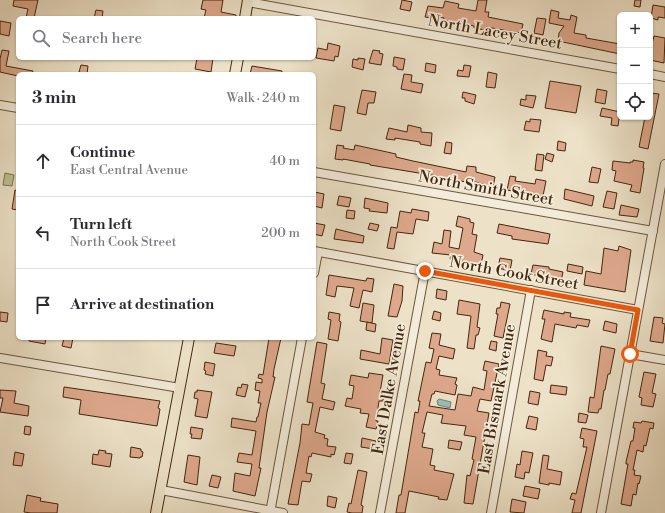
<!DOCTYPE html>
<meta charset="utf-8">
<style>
:root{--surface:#fff;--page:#f2f2f3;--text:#2b2b33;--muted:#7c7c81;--line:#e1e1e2}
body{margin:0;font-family:"Libre Bodoni",serif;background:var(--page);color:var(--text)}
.controls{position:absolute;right:12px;top:12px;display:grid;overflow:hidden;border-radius:6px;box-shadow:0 1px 3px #0004}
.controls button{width:36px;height:36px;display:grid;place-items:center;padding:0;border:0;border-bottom:1px solid var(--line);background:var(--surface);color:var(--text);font:20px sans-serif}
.stop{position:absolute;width:12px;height:12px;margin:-9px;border:3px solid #ea580c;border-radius:50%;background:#fff}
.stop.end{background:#ea580c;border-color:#fff;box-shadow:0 1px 4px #0008}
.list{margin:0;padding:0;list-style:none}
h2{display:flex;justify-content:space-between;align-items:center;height:52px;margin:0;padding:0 16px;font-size:17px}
h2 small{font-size:13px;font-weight:400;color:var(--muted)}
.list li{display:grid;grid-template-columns:26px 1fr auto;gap:12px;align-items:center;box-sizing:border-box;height:72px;padding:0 16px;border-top:1px solid var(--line)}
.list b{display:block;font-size:15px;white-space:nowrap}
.list p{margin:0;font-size:13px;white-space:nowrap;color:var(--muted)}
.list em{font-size:13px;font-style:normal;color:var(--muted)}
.icon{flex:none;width:22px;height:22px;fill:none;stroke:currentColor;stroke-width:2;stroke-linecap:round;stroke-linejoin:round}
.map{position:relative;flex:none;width:665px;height:513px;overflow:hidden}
.search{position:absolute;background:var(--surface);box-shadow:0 1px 3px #0004;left:16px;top:16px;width:300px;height:44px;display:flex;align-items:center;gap:10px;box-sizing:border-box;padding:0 14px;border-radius:6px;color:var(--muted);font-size:15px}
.panel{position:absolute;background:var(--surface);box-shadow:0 1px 3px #0004;left:16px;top:72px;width:300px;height:268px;border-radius:6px}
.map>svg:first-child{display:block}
.green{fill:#bcc294;stroke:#7f7450}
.water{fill:#9abcbc;stroke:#778076}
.building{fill:#dea88c;stroke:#42270c}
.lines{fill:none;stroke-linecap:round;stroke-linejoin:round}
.minor-casing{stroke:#6d563b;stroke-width:10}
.major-casing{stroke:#42270c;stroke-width:12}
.minor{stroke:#f3ecdb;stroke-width:8}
.major{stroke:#ede2c8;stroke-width:10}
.route{stroke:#ea580c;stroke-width:5}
.labels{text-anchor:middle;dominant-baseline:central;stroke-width:3.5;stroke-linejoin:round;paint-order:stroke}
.street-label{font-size:16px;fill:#42270c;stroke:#f3ecdb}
</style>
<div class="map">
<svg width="665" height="513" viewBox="0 0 665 513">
<rect width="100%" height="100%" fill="#ede2c8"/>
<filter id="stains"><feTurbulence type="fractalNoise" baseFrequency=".005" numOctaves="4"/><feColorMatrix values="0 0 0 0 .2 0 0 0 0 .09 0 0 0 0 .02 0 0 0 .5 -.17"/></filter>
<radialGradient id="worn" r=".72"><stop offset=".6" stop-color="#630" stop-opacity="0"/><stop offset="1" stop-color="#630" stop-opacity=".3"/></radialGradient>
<!-- green -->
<polygon class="green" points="5,173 14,175 12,186 3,185"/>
<!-- water -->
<polygon class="water" points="439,399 451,402 450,408 438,405 437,401"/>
<!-- building -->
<g class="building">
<polygon points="14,0 38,0 34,18 26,18 28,9 13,6"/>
<polygon points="203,0 223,0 221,12 236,15 236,18 204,18 206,10 201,9"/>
<polygon points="402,0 412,2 410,11 400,9"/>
<polygon points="478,0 487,0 485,12 489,12 488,17 523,24 521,33 486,27 485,30 474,28 474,26 444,20 444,18 433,16 432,18 425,17 428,6 443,8 445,1 459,4 458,8 476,11"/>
<polygon points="635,0 641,0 640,7 634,6"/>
<polygon points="653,5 665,7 665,18 658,17 658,20 651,18"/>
<polygon points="96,10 103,11 102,18 94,18"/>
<polygon points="551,10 559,12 558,18 570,20 571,15 577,17 574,33 586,35 586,38 620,44 620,54 558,41 559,33 564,26 549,23"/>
<polygon points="537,18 546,19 543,35 534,33"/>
<polygon points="0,21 11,23 9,36 0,34"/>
<polygon points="654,36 665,38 664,63 650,60 650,51"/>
<polygon points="328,43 340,46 338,57 335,56 334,61 316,58 318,48 327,50"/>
<polygon points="2,50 9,51 6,66 33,71 32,74 18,74 18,76 0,72 0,59"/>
<polygon points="373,50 380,51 379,53 383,54 381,65 369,63"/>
<polygon points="394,57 405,59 403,70 397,69 397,67 393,66"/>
<polygon points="197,58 213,58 211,72 195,69"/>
<polygon points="358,58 365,59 363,70 352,67 353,59 358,60"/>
<polygon points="426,63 436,65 435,73 425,71"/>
<polygon points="81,65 88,66 87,74 79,72"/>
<polygon points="464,65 471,66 469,77 457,76 458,70 463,71"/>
<polygon points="252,66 282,71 282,74 250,74"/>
<polygon points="488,72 497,74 495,88 486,87"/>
<polygon points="404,74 412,75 411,82 423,84 421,93 401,89"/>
<polygon points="550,81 581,86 576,113 545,108"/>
<polygon points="597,89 607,91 605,104 595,102"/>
<polygon points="362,90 376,92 374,103 368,103 366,115 357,113"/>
<polygon points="463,92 476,95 474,104 465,101 465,98 462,98"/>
<polygon points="650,93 659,94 648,149 639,147 645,117 650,117"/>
<polygon points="526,95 536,96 533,108 520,105 521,99 526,100"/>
<polygon points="334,105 345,107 341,131 330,129"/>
<polygon points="602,108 620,112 618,126 611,125 612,118 600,116"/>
<polygon points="530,119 541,120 539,132 524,130 526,121 530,122"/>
<polygon points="408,125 421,128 421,132 432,133 431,146 420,144 420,142 395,138 395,140 386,139 389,128 407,132"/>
<polygon points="558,141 566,143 565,151 557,150"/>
<polygon points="446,142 452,143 451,154 444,153"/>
<polygon points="337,145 344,146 343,148 354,150 355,145 378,150 396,154 396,157 413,161 466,172 467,166 476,167 476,172 495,177 493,187 472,181 471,183 456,180 456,181 436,177 437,176 370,165 370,164 343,159 343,160 335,159"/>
<polygon points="547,153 554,155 552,162 545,159"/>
<polygon points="537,154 544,155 542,171 535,170"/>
<polygon points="633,160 644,162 643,168 644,168 640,193 630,191 632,185 614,181 616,171 612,170 613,161 630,163 630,162 633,162"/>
<polygon points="592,167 601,169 598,183 589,182"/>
<polygon points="510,176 516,177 515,181 535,184 536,179 546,181 543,196 507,190"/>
<polygon points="565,189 594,196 592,206 564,199"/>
<polygon points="15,190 18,191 18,210 12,209"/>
<polygon points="607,191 617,193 614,209 603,207"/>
<polygon points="315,192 324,194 322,208 314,206"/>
<polygon points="339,196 351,198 349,207 337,205"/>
<polygon points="365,198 388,203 387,213 369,211 370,209 364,208"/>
<polygon points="621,205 639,209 637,217 619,215"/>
<polygon points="412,209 429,212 428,221 416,219 413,234 397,232 394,249 387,248 391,227 397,228 400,211 411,213"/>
<polygon points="347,210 355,211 354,219 346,218"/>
<polygon points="458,216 470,219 470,222 474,223 472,234 477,235 474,252 483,255 481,265 450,259 451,255 432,253 434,242 442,244 444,230 451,231 449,247 459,249 463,228 456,226"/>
<polygon points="314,223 325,225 322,236 314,234"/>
<polygon points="370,223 379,225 377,231 368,229"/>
<polygon points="499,224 550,234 548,244 512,239 512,236 497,233"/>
<polygon points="336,229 364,236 363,243 334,239"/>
<polygon points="619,246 631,250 625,292 584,285 586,271 601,274 604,248 618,251"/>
<polygon points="500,258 512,260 510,271 498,268"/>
<polygon points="568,264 583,267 582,274 567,271"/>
<polygon points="533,265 549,267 549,269 563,272 561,281 531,274"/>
<polygon points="329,275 366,281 367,278 374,279 372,292 363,290 359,308 350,306 354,288 337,286 335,297 326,295"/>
<polygon points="394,284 403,286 402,301 397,317 388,316"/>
<polygon points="437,289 447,291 446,300 436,298"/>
<polygon points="459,300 480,304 477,327 480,328 478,335 476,335 474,349 467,348 471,316 457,314"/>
<polygon points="501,302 510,304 503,338 494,336 498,314 496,314 497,308 500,308"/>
<polygon points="363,303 374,305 372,323 360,321"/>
<polygon points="544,310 564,314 564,312 571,313 570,317 590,320 588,327 577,325 576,328 555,324 552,342 541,339 545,319 542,319"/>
<polygon points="434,311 441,313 440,321 432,319"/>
<polygon points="0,312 8,313 7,322 0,321"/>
<polygon points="329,312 340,314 339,321 341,322 338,341 328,339 331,320 328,319"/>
<polygon points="654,317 663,318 662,323 665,324 663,343 650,341"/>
<polygon points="605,321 617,324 616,333 603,330"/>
<polygon points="367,322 376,324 375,332 366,330"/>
<polygon points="432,333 441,334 439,345 455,349 453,359 439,356 436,369 440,370 439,375 457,378 455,384 457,385 455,395 435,391 434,394 432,394 429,406 455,410 458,394 471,396 473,387 484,390 487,371 483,370 485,361 499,364 491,401 480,399 477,411 489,413 473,504 464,503 467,475 470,476 474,460 472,459 476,437 464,435 466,426 441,423 443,415 427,412 422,433 425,433 422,447 433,449 430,465 435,466 434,470 454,474 447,500 438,499 439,497 409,491 405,513 396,513 399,495 401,495 415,412 418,413 420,401 418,401 426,362 431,363 434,349 429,348"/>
<polygon points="29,338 46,338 45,344 29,341"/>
<polygon points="64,338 73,338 71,348 62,346"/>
<polygon points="269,338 281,338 274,369 273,377 275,377 267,412 259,468 261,468 255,496 233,491 235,473 250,476 252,464 237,462 239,453 252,455 256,431 231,427 232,418 256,422 257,417 258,417 261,403 258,403 260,391 255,390 256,382 262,383 262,379 258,378 259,374 263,375"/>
<polygon points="382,338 393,340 389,364 360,359 361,350 380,354"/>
<polygon points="491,341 497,342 496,351 489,349"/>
<polygon points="317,342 327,344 321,383 325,384 322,399 335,402 333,410 320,407 315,432 325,435 324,438 328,439 327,446 336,447 334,455 331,454 331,457 312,453 311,457 309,456 306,473 312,474 310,482 302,481 298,505 288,504 300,443 302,424 309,425 313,403 307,402"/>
<polygon points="216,343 236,346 234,356 214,353"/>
<polygon points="601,346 615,349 610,374 608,374 605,390 604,390 601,409 599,409 598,413 588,412 590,397 594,398"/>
<polygon points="538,350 547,352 546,356 553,357 551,366 546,365 543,381 534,379"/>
<polygon points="205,362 215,364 213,376 205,374 206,371 204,370"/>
<polygon points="644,372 656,374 652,393 656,394 653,407 641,405 642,398 639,397"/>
<polygon points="369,373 383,375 380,392 384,393 383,401 379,401 376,421 378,421 376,429 366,427 369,414 360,413 361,409 345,406 347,398 352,399 354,386 349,385 351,375 368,378"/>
<polygon points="242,384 248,385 245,397 236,395 238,387 241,388"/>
<polygon points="551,385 567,387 566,395 550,393"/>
<polygon points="64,387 160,401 158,408 160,409 157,426 79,414 81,400 63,397"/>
<polygon points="0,390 16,391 14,403 29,406 28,416 0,412 3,398 0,398"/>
<polygon points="197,390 212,392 207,418 195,416 198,399 194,398 195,392 197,392"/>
<polygon points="530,391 540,393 538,405 528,403"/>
<polygon points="579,413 588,415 586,423 578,422"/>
<polygon points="529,416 538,418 536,430 526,428"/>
<polygon points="642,421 654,423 653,429 650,428 646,446 644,445 643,452 637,450 633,470 635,470 634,475 641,476 639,484 638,483 636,495 633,494 631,506 621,504 628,464 626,464 626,462 631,441 633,441 635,428 633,428 634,422 641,423"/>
<polygon points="25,426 31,427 30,435 24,434"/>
<polygon points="191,427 203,429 201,439 191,438 192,434 190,434"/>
<polygon points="582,428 597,431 581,513 572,513 575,500 570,499 572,493 576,494 587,447 583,447 584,439 580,438"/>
<polygon points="362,438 376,441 374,449 361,447"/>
<polygon points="449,440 462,442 460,450 448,448"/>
<polygon points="131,447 141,449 141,451 143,452 142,457 140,457 140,458 130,457"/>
<polygon points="99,450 106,451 105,453 112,454 110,467 92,464 93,454 98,455"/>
<polygon points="522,451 533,453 529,473 525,472 524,479 515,477 517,464 520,465"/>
<polygon points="15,452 24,454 22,466 13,465"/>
<polygon points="346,453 353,454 351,464 344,463"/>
<polygon points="188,455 200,457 197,485 184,482"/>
<polygon points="543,455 549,456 547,469 562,472 560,485 549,483 549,485 539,483"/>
<polygon points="358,470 367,472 361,505 363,506 362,513 352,513 347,512 349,503 351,504"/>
<polygon points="212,475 221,477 218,488 209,486"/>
<polygon points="525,486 540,489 538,499 523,496"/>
<polygon points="27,495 41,498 40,501 58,504 57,513 31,513 24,512"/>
<polygon points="328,496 337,498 335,508 327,506"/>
<polygon points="512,499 526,502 524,513 510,512"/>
</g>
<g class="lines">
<!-- minor casing -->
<g class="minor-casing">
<g id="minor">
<polyline points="248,2 620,69"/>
<polyline points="650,74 665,77"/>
<polyline points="0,105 18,108"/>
<polyline points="314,172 653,231"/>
<polyline points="314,251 638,310"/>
<polyline points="314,273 318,252"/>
<polyline points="630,354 665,360"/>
<polyline points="0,358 180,388"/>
<polyline points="161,490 283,513"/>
<polyline points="270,513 302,338"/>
<polyline points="380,513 425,271"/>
<polyline points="491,513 531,290"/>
<polyline points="601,513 665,164"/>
</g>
</g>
<!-- major casing -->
<g class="major-casing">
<g id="major">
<polyline points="245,18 248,0"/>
<polyline points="235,74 238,58"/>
<polyline points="156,513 189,338"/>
</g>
</g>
<!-- minor -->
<use href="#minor" class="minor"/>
<!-- major -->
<use href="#major" class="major"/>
</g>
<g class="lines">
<!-- route -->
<polyline class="route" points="425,271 638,310 630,354"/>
</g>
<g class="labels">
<!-- street labels -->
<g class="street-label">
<text transform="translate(495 32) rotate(10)">North Lacey Street</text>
<text transform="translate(486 188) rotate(10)">North Smith Street</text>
<text transform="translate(514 273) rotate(10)">North Cook Street</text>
<text transform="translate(389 389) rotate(-80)">East Dalke Avenue</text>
<text transform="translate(497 399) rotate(-80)">East Bismark Avenue</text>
</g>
</g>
<rect width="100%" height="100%" filter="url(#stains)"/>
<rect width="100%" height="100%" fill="url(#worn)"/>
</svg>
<div class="controls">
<button>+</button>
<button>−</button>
<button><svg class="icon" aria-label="locate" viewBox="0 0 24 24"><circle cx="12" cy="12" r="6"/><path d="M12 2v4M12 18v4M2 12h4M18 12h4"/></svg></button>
</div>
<div class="stop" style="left:630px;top:354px"></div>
<div class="stop end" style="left:425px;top:271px"></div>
<div class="search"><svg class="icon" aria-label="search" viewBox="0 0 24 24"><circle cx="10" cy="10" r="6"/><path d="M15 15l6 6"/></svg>Search here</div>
<section class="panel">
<h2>3 min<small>Walk · 240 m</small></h2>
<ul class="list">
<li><svg class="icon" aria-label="ahead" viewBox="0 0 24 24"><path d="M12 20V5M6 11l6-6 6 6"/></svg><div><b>Continue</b><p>East Central Avenue</p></div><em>40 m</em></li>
<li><svg class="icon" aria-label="left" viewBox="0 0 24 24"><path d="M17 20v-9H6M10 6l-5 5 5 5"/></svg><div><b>Turn left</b><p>North Cook Street</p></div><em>200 m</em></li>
<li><svg class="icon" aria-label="arrive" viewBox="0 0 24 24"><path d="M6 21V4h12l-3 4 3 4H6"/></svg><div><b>Arrive at destination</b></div></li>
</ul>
</section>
</div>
